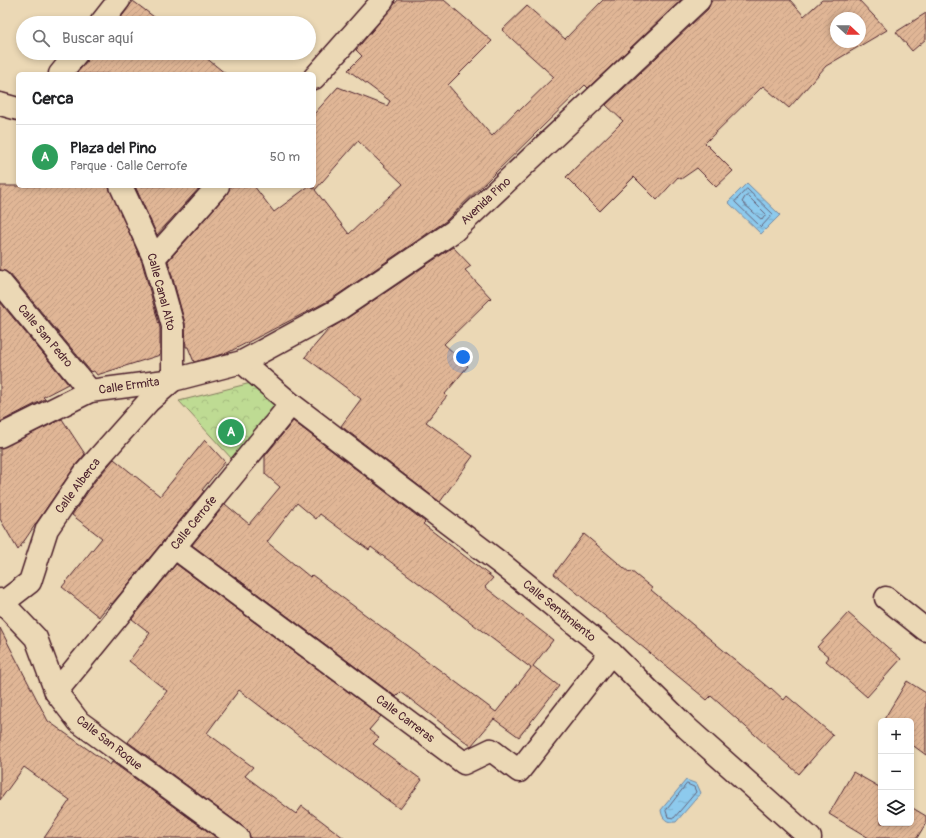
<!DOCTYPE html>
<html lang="es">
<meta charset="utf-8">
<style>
:root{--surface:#fff;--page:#f6f6f6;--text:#202124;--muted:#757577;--line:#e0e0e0;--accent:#4a1f2b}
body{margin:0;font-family:Pangolin,sans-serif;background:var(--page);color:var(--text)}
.controls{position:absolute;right:12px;bottom:12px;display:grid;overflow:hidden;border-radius:6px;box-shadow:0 2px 6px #0003}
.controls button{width:36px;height:36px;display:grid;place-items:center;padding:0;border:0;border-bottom:1px solid var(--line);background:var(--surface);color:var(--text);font:20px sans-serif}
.compass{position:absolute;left:830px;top:12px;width:36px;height:36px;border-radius:50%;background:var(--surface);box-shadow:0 2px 6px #0003;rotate:112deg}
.you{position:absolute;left:463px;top:357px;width:14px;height:14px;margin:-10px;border:3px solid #fff;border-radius:50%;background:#1a73e8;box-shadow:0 0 0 6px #1a73e833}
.badge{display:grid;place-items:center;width:26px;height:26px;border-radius:50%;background:var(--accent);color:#fff;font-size:13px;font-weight:700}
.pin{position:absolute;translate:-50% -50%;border:2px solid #fff;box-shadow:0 1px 4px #0006}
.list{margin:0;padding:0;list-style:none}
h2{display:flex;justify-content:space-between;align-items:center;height:52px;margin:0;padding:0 16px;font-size:17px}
h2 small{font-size:13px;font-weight:400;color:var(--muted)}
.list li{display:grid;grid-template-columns:26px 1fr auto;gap:12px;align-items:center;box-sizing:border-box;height:64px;padding:0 16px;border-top:1px solid var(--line)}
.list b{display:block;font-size:15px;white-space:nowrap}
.list p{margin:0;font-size:13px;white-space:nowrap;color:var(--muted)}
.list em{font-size:13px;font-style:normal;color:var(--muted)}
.icon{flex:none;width:22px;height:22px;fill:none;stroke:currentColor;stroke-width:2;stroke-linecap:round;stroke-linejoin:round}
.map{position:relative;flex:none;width:926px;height:838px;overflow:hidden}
.search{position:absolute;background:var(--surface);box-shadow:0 2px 6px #0003;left:16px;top:16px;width:300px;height:44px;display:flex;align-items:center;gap:10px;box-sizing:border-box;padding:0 14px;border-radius:22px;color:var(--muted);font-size:15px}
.panel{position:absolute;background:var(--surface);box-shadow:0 2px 6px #0003;left:16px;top:72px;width:300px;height:116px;border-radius:6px}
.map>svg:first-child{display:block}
.forest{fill:url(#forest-crowns);stroke:#847d5f}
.water{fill:url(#water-ripples);stroke:#72869f}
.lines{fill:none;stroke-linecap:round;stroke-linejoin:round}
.shore{stroke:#656379;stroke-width:1}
.building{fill:url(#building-hatch);stroke:#4a1f2b;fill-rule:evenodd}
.minor-casing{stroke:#4a1f2b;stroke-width:25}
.minor{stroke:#ebd8b5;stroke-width:22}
.labels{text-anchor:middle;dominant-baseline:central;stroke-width:3.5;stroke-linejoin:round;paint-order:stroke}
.street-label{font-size:12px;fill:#4a1f2b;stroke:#ebd8b5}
</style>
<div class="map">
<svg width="926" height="838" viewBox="0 0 926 838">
<defs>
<pattern id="forest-crowns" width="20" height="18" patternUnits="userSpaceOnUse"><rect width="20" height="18" fill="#bedb93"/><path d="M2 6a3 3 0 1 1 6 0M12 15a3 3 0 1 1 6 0" fill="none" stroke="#a5bc7f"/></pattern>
<pattern id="water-ripples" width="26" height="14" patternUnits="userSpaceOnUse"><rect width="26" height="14" fill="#8dcaed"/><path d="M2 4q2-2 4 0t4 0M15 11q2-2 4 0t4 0" fill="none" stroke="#7badcb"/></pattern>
<pattern id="building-hatch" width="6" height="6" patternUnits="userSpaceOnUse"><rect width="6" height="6" fill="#e0b696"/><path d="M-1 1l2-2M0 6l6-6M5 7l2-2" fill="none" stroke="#c29c81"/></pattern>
</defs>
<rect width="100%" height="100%" fill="#ebd8b5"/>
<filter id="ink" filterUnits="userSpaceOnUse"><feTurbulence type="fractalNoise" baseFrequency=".025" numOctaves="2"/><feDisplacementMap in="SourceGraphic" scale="8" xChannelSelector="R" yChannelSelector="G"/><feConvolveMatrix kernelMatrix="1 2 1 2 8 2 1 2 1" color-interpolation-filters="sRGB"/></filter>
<g filter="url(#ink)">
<!-- forest -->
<polygon class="forest" points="255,382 279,404 232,459 179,401"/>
<!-- water -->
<g class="water">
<polygon points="747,183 780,215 761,234 728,202"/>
<path d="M686 780 697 784 701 793 676 822C667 823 662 819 661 810Z"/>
</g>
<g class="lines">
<!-- shore -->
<g class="shore">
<polygon points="747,189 773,214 761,227 735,202"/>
<polygon points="748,196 766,214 762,220 742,202 745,197"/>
<polygon points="687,784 694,787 696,792 674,818 668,817 666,811"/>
</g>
</g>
<!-- building -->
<g class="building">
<path d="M398 0H444L492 41 448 85 492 136 518 109 520 110 554 77 502 30 527 6 565 39 603 0H681L588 88 585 85 446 221 330 300 227 353 194 362 188 347H186L185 323 168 261 227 194 230 186H254L274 212 309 186 314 189V114L338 87 387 106 390 101 348 70 362 56 356 50ZM358 141 403 184 349 234 315 190Z"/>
<path d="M711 0H790L804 16 822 0H859L887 30 826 66 789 108 763 86 705 143 733 171 716 187 697 168 681 179 678 177 657 200 634 177 600 211 566 177 623 121 606 105 708 9ZM836 18H860V42H836Z"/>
<polygon points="133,1 162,23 117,23"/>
<polygon points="926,13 926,39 912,51 896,32"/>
<polygon points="89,53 200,53 226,74 76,74 87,61"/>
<polygon points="0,186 109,186 142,262 160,328 160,355 97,375 94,371 91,372 10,274 0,270"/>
<polygon points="135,186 201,186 157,235"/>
<polygon points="453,247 471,266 465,270 491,298 444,344 468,366 445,394 447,396 426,422 473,456 440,502 341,426 361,399 305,357 328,330 343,321"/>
<polygon points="0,302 68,384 43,397 45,399 0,422"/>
<polygon points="62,419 85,454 75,466 18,550 0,519 0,448"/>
<path d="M293 421 425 522 423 524 493 578 485 587 553 640 533 666 559 686 519 737 494 719 471 746 401 692 396 697 192 545 225 504 249 524 265 505 280 487 265 474V456ZM297 503 316 519 320 514 369 550 371 547 531 668 496 712 312 575 310 577 267 542Z"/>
<polygon points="205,440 225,462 202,490 204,491 112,604 110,603 99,617 62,587 102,538 72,515 95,481 114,459 160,496"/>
<polygon points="584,534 630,573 631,571 652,588 651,590 770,689 771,688 784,700 787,696 833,735 799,774 711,696 707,700 554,574"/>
<polygon points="176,564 381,716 369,730 379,738 373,744 422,780 400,809 299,736 239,690 207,733 253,767 245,776 296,814 302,806 344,838 250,838 249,833 245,828 128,742 167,691 129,661 150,633 132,619"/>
<polygon points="848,613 901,659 867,697 826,661 829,657 817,647"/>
<polygon points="0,628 48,721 110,765 112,762 217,838 44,838 70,800 24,767 0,800"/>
<polygon points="907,681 926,693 926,755 911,744 911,721 883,721"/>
<polygon points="853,772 881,788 881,823 911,823 911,807 926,816 926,823 917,838 869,838 829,814"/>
</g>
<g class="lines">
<!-- minor casing -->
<g class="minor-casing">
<g id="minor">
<polyline points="101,23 119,0"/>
<polyline points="60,74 77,53"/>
<polyline points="314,78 383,0"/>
<polyline points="0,104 18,109"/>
<polyline points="154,258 218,186"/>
<polyline points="0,282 90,391"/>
<polyline points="242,362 291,404 504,566 611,653 687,728 810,838"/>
<polyline points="0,436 90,391 173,380 242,362 336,311 454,231 699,0"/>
<polyline points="174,547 464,763 491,750 519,771 611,653"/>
<polyline points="886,598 926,630"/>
<polyline points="0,600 36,638 56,692 79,722 238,838"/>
<polyline points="0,605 30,582 47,529 85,473 149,401 173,380 173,326 154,258 121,186"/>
<polyline points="56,692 291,404"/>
</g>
</g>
<!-- minor -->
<use href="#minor" class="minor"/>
</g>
</g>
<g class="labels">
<!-- street labels -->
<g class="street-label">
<text transform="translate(486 201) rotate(-43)">Avenida Pino</text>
<text transform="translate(161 292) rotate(75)">Calle Canal Alto</text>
<text transform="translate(45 336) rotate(50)">Calle San Pedro</text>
<text transform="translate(129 386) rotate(-8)">Calle Ermita</text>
<text transform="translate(78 486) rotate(-53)">Calle Alberca</text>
<text transform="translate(194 523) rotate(-51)">Calle Cerrofe</text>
<text transform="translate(559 611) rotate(39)">Calle Sentimiento</text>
<text transform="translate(405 719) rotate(37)">Calle Carreras</text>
<text transform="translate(109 743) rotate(38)">Calle San Roque</text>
</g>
</g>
</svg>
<div class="controls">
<button>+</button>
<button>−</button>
<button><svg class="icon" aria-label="layers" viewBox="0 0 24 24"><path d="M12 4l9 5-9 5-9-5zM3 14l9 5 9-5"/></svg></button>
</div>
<svg class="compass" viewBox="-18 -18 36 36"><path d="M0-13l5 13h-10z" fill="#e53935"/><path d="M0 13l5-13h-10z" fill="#757577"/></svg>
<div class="you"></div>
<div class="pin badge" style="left:231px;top:432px;background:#2e9e5b">A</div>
<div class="search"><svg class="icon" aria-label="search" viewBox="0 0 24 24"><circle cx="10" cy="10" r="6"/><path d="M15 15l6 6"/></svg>Buscar aquí</div>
<section class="panel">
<h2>Cerca<small></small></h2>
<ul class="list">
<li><span class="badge" style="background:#2e9e5b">A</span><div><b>Plaza del Pino</b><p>Parque · Calle Cerrofe</p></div><em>50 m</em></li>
</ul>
</section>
</div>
